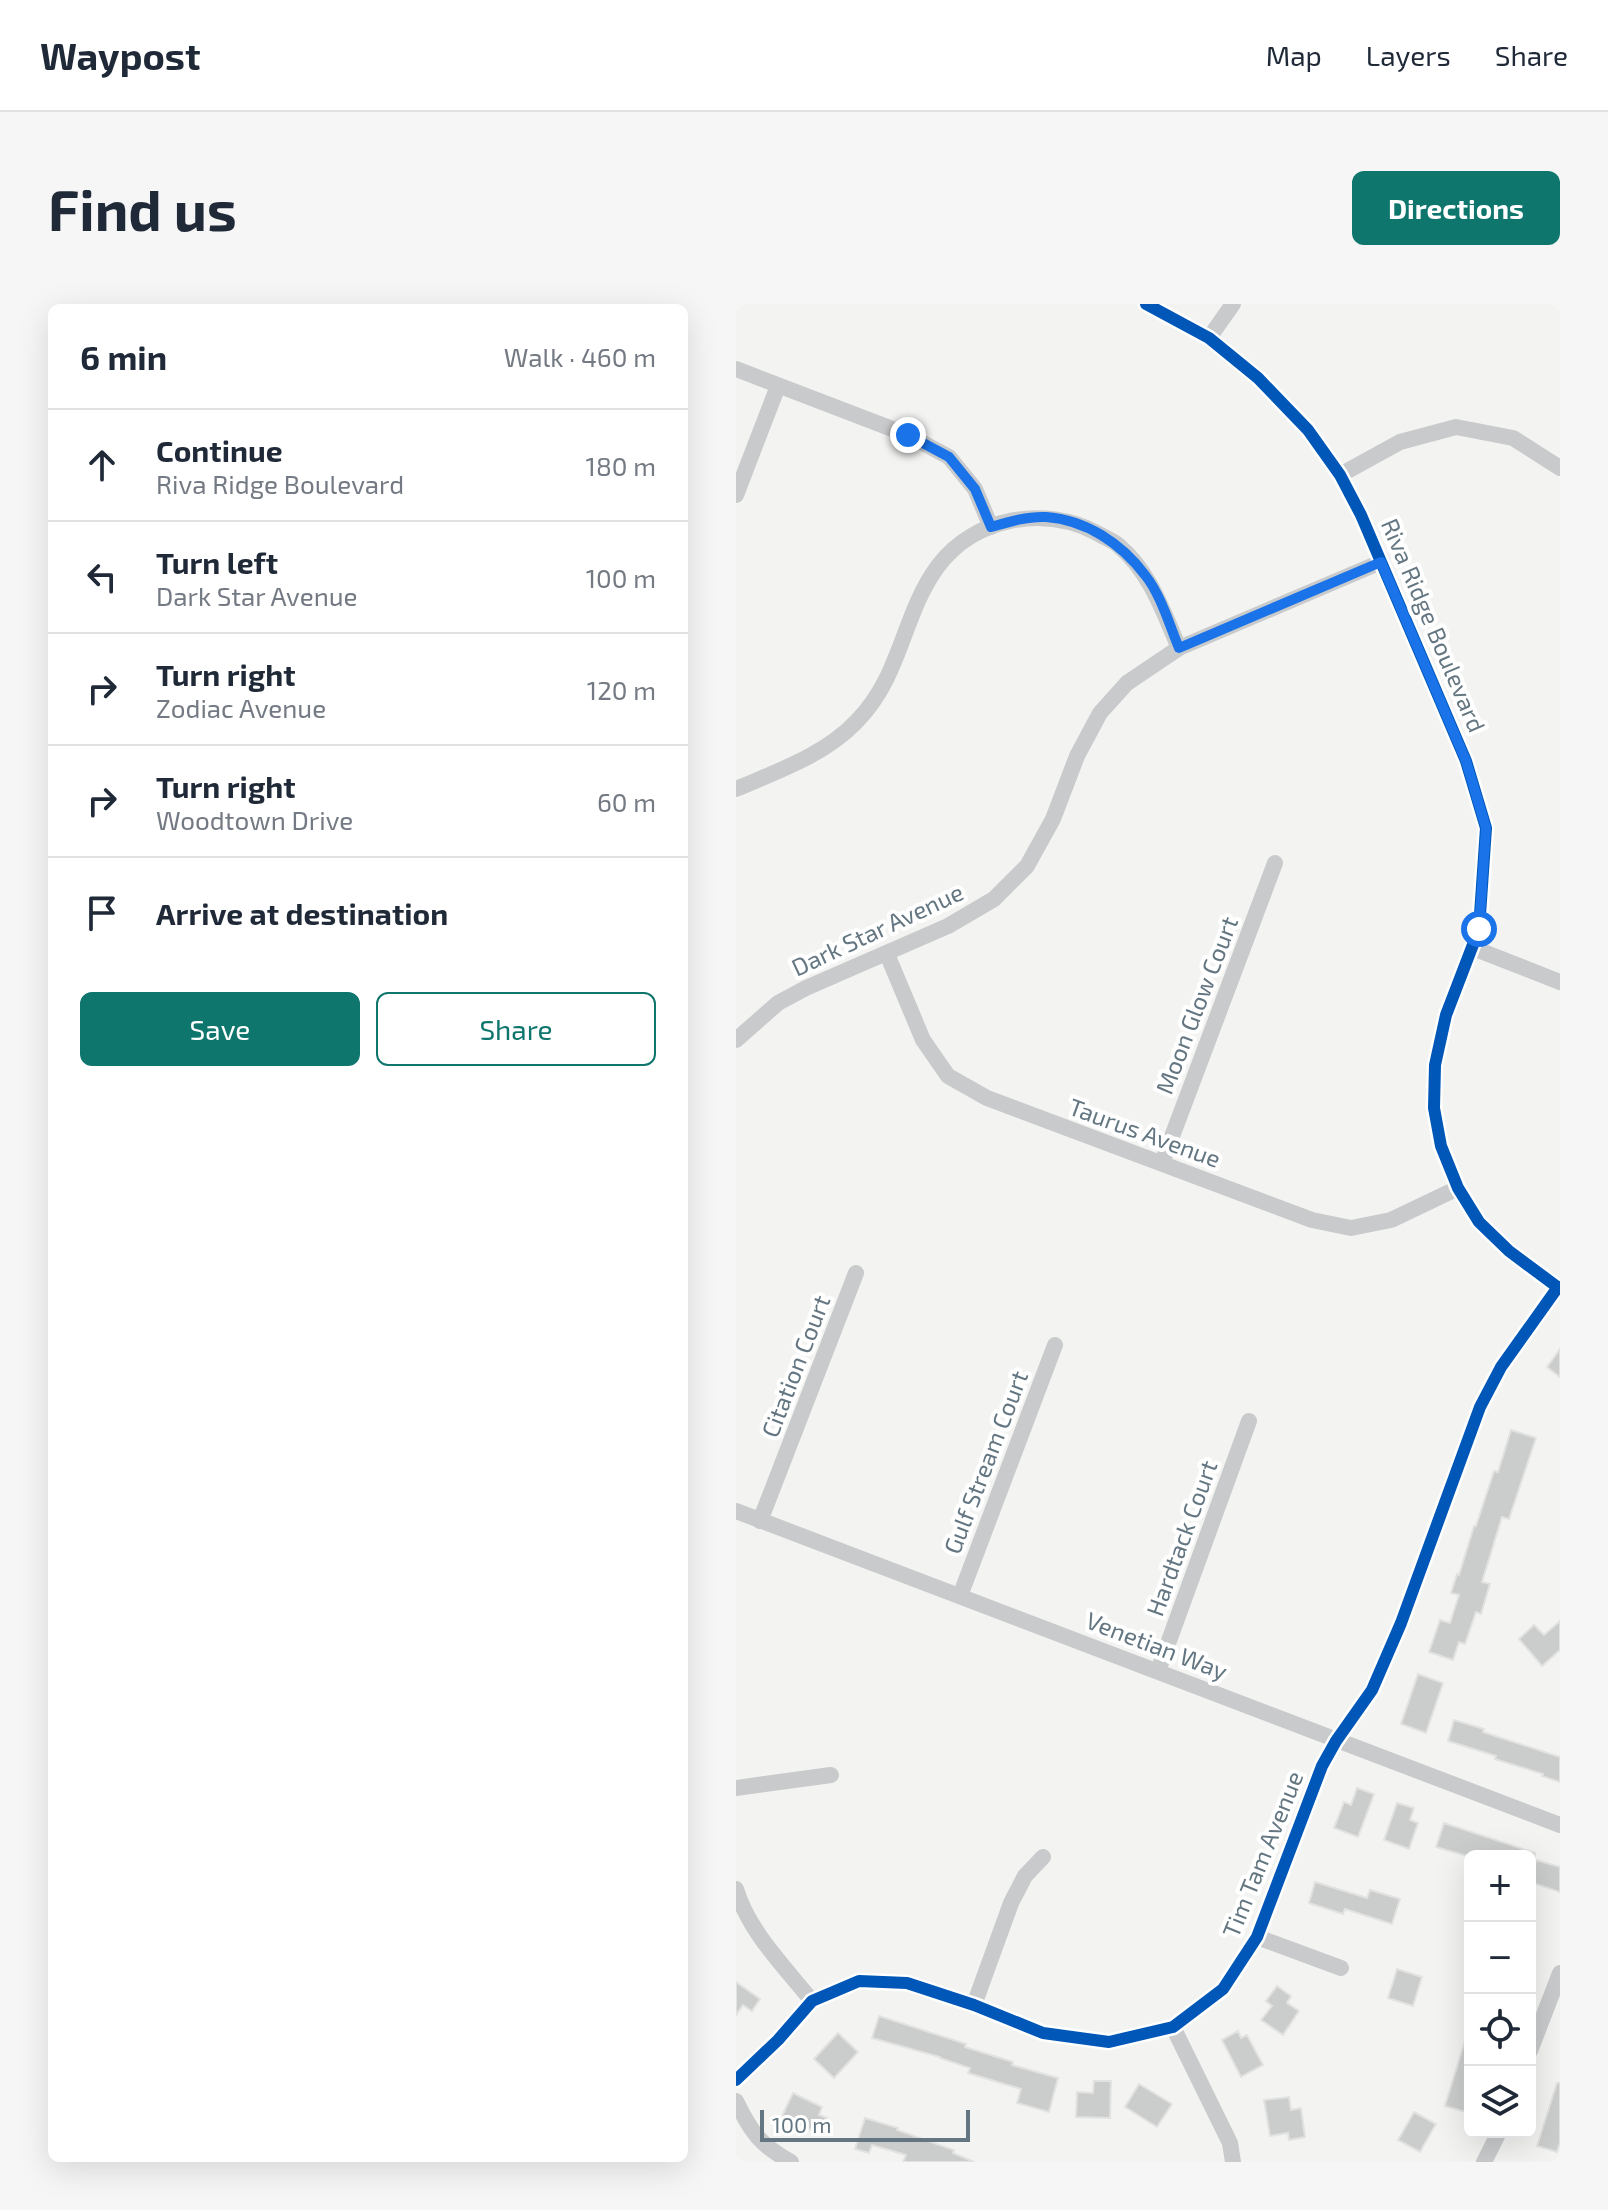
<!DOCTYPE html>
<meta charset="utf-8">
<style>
:root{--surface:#fff;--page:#f6f6f7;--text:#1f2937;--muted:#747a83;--line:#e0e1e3;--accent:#0f766e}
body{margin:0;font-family:"Exo 2",sans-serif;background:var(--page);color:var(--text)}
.controls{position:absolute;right:24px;bottom:24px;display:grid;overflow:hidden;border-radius:12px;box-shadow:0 8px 32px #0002}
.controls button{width:72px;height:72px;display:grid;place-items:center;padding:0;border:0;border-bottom:2px solid var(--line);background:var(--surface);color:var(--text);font:40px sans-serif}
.scale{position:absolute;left:24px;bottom:20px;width:210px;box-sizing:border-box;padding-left:8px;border:4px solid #637681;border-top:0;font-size:22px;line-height:28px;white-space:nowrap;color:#637681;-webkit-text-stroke:6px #fff;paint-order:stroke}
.stop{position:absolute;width:24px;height:24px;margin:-18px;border:6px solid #1a73e8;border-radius:50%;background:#fff}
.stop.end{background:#1a73e8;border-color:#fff;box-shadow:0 2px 8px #0008}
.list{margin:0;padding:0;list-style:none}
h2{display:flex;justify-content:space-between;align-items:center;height:104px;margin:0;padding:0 32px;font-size:34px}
h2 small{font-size:26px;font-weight:400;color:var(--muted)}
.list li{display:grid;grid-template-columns:52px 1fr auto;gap:24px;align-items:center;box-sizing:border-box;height:112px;padding:0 32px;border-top:2px solid var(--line)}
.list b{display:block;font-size:30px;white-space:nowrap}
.list p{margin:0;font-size:26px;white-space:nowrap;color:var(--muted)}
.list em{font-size:26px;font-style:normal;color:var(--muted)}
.actions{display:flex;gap:16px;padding:24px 32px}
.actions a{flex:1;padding:18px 0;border:2px solid var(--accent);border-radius:12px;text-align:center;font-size:28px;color:var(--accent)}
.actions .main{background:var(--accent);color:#fff}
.icon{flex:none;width:44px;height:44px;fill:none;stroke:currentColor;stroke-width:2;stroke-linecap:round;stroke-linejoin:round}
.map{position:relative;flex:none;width:824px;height:1858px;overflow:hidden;border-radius:12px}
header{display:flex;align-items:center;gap:48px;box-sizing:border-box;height:112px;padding:0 40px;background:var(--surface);border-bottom:2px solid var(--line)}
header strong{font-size:38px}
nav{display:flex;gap:44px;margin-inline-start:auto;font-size:28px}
.intro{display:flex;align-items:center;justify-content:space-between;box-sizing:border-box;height:192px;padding:0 48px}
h1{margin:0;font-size:56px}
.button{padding:20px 36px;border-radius:12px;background:var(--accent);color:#fff;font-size:28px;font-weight:700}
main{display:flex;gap:48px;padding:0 48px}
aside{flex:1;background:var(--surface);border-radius:12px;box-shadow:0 8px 32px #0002}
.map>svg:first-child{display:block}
.building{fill:#cbcccc;stroke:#e2e2e1;stroke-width:2}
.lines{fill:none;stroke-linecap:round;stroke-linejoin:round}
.street{stroke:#c8cacb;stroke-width:16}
.cycleway-casing{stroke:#fff;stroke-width:17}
.cycleway{stroke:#0057b8;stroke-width:12}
.route{stroke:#1a73e8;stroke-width:10}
.labels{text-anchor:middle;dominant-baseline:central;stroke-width:8;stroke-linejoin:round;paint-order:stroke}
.street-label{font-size:24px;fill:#637681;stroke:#fff}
</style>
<header>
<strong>Waypost</strong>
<nav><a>Map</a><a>Layers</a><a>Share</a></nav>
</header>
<div class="intro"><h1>Find us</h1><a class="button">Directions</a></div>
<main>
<aside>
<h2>6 min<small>Walk · 460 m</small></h2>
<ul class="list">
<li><svg class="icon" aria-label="ahead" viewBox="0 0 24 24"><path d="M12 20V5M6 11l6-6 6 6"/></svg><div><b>Continue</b><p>Riva Ridge Boulevard</p></div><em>180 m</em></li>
<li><svg class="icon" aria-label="left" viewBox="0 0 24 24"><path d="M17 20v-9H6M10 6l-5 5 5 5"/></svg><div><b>Turn left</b><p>Dark Star Avenue</p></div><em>100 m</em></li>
<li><svg class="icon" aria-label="right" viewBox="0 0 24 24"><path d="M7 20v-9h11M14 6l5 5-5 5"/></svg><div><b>Turn right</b><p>Zodiac Avenue</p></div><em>120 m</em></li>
<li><svg class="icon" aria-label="right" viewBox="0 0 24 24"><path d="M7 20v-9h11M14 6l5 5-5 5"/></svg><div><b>Turn right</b><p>Woodtown Drive</p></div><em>60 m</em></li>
<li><svg class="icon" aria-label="arrive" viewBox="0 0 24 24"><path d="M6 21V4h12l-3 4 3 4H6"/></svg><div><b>Arrive at destination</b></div></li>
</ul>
<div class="actions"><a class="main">Save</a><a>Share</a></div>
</aside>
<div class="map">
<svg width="824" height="1858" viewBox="0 0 824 1858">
<rect width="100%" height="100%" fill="#f3f3f1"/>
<!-- building -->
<g class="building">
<polygon points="824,1045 824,1073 811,1063"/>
<polygon points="775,1126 800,1134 773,1215 766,1213 746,1278 754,1280 745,1310 740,1308 729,1340 723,1338 717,1356 693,1348 704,1316 714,1319 723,1291 715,1289 721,1270 723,1271 738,1222 740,1222 758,1167 762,1168"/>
<polygon points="824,1317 824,1346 806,1362 783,1335 798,1321 808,1331"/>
<polygon points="682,1370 707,1379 690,1429 665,1420"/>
<polygon points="718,1416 748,1425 747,1428 824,1453 824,1478 806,1472 807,1470 759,1455 760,1452 712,1437"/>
<polygon points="621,1484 638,1490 622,1533 598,1524 608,1498 615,1501"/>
<polygon points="661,1499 678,1504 674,1516 682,1519 673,1545 648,1536"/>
<polygon points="708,1519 799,1549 799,1552 731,1552 700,1543"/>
<polygon points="800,1556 824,1563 824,1588 794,1578"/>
<polygon points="579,1578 631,1594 634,1586 664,1595 656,1620 609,1605 607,1610 573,1599"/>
<polygon points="661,1665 686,1673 677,1702 652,1694"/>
<polygon points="0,1678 24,1695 16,1707 7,1701 0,1711"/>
<polygon points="541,1682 555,1692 551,1699 563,1707 547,1731 525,1716 536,1702 530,1697"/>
<polygon points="143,1712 230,1740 229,1743 277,1758 276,1761 322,1774 313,1808 281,1799 285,1785 232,1769 234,1764 204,1754 204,1753 136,1734"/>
<polygon points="502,1727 505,1734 511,1731 527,1761 505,1773 486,1736"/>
<polygon points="102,1729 122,1748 98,1774 78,1755"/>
<polygon points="731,1730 734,1731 734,1793 730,1808 709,1802"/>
<polygon points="358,1777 375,1777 374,1814 340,1813 341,1788 357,1789"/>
<polygon points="821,1779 824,1779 824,1838 821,1848 801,1842"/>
<polygon points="403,1780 436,1800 421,1823 389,1803"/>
<polygon points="57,1789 86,1803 83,1811 91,1814 83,1830 46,1812"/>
<polygon points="553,1793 555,1806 565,1804 569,1833 553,1836 552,1829 534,1832 528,1796"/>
<polygon points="678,1808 700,1820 684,1848 662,1836"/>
<polygon points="129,1814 162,1824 161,1826 218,1846 217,1849 238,1858 167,1858 170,1851 136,1841 133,1849 119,1845"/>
</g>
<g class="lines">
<!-- street -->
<g class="street">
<polyline points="410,0 473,34 522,74 572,126 604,171 625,211 730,457 750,524 743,625 710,711 699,761 698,804 705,842 722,884 743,918 773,947 824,985"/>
<polyline points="473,34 497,0"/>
<polyline points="0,65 172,131 213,153 239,185 255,223"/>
<polyline points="604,171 664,138 720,123 777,134 824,164"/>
<polyline points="0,191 42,82"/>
<path d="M0 485C42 467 89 451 121 417 166 371 166 311 202 262 239 213 308 201 361 229 367 233 376 236 382 241 414 268 427 307 443 344"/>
<polyline points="737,644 824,678"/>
<polyline points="151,650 187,736 212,772 251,794 576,916 615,924 655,916 722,884"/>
<polyline points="0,736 42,699 70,684 212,622 258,595 291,562 317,515 341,452 364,409 391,379 443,344 645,258"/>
<polyline points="426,859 539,559"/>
<polyline points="0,1207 824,1521"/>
<polyline points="24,1217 120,969"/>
<polyline points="224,1292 319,1041"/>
<polyline points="422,1367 513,1117"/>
<polyline points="0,1484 95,1471"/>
<path d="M0 1585C13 1628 48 1662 76 1697"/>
<polyline points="521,1633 605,1664"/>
<polyline points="238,1701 275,1599 289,1572 307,1553"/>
<polyline points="437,1723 494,1839 497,1858"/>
<polyline points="794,1747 824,1669"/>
<polyline points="0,1776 42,1736 76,1697 123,1677 171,1679 238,1701 307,1729 373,1738 437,1723 487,1685 521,1633 586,1462 600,1437 636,1386 665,1319 744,1103 765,1063 822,983"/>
<path d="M0 1797C15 1828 24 1841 55 1858"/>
<polyline points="748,1858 763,1828"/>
</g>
<!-- cycleway casing -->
<g class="cycleway-casing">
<g id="cycleway">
<polyline points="410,0 473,34 522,74 572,126 604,171 625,211 730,457 750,524 743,625 710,711 699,761 698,804 705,842 722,884 743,918 773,947 824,985"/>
<polyline points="0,1776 42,1736 76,1697 123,1677 171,1679 238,1701 307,1729 373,1738 437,1723 487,1685 521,1633 586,1462 600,1437 636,1386 665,1319 744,1103 765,1063 822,983"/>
</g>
</g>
<!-- cycleway -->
<use href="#cycleway" class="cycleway"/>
</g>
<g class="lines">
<!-- route -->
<path class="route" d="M172 131 213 153 239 185 255 223C272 218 292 212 310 213 350 216 385 239 409 271 425 291 433 320 443 344L645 258 730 457 750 524 743 625"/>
</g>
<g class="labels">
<!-- street labels -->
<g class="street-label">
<text transform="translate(698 321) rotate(67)">Riva Ridge Boulevard</text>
<text transform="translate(141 625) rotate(-25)">Dark Star Avenue</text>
<text transform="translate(460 701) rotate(-69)">Moon Glow Court</text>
<text transform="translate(409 828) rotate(20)">Taurus Avenue</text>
<text transform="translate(59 1062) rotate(-69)">Citation Court</text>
<text transform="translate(249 1158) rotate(-69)">Gulf Stream Court</text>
<text transform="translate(445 1234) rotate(-70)">Hardtack Court</text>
<text transform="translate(421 1341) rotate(21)">Venetian Way</text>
<text transform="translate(526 1550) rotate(-68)">Tim Tam Avenue</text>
</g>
</g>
</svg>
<div class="controls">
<button>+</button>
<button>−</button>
<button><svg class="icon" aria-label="locate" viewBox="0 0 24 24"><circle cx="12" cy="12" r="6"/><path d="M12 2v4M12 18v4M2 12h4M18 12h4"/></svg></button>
<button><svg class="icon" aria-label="layers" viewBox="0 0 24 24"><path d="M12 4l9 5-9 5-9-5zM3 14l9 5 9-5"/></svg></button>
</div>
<div class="scale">100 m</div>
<div class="stop" style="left:743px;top:625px"></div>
<div class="stop end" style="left:172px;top:131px"></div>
</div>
</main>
